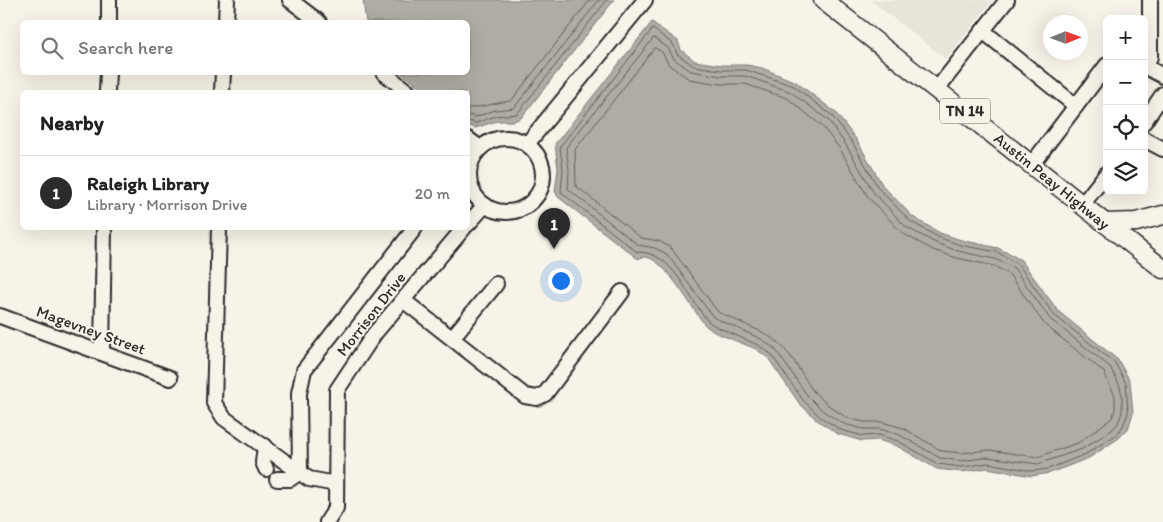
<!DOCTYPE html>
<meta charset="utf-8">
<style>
:root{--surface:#fff;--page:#f6f6f6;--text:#222;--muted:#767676;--line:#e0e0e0;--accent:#2b2b2b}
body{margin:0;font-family:Itim,sans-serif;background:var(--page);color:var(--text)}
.controls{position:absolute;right:15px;top:15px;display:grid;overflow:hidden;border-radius:8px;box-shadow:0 5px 20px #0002}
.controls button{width:45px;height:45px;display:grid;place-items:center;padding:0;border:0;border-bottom:1px solid var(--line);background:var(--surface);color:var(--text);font:25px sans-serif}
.compass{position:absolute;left:1043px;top:15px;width:45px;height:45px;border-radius:50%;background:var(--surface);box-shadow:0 5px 20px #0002;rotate:89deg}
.you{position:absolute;left:560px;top:280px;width:18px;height:18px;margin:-12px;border:4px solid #fff;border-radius:50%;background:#1a73e8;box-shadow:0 0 0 8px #1a73e833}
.badge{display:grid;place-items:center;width:32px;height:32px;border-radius:50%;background:var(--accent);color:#fff;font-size:16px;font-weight:700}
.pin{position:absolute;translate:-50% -41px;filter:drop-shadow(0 1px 2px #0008)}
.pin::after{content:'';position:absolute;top:26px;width:18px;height:15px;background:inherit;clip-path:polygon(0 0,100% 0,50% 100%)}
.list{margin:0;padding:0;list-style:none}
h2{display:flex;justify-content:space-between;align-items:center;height:65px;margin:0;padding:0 20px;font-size:21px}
h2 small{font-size:16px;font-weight:400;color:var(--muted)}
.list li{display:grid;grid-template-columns:32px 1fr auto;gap:15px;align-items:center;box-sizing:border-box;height:75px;padding:0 20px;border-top:1px solid var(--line)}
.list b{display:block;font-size:19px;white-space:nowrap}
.list p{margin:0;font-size:16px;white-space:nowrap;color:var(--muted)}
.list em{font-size:16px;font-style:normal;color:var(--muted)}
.icon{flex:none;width:28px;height:28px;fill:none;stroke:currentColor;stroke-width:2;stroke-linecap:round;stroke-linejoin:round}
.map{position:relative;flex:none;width:1163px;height:522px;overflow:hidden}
.search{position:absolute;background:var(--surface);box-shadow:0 5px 20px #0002;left:20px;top:20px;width:450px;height:55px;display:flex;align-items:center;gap:12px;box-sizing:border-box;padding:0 18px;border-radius:8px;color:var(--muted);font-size:19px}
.panel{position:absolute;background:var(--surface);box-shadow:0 5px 20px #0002;left:20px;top:90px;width:450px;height:140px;border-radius:8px}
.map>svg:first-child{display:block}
.built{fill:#e8e4da}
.water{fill:#afaca4;stroke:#7a7874}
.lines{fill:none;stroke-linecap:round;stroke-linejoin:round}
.shore{stroke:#605f5b;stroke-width:1}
.minor-casing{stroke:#2b2b2b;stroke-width:18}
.major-casing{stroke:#2b2b2b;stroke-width:21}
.minor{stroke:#f7f3e8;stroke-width:14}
.major{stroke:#f7f3e8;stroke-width:18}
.labels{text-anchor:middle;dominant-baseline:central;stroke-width:4;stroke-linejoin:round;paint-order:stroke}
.shield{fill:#f7f3e8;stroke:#686764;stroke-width:1}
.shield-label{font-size:15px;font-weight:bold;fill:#2b2b2b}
.street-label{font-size:16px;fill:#2b2b2b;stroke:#f7f3e8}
</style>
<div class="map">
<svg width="1163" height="522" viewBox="0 0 1163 522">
<rect width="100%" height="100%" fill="#f7f3e8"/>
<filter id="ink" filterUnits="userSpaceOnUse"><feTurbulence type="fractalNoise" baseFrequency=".02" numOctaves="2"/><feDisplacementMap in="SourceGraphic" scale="10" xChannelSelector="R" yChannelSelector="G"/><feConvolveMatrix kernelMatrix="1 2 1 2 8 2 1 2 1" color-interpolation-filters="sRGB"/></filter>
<g filter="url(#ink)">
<!-- built -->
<polygon class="built" points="870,0 993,0 946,59"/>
<!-- water -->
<g class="water">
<polygon points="363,0 614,0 521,118 514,121 497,121 475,128 468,125 468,92 426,92 401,73 468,72 468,22 366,22"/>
<path d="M652 22 678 41 681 50 695 61 721 65H747L762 68 796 82 835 112 856 139 883 186 913 217 940 233 961 240 998 248 1021 260 1058 311 1118 360 1130 381 1133 413 1128 429 1119 438 1089 458 1050 473 1032 476 987 468 962 472 937 469 897 446 878 440 862 441 838 434 817 420 799 403 768 358 756 349 714 332 706 326C693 312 659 245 638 259L558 197 555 191 558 169 555 144Z"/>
</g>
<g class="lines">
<!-- shore -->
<g class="shore">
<path d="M653 29 673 44 677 54 694 66 721 70H746L794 86 832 116 852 142 879 189 910 221 938 237 960 245 997 252 1018 264 1054 315 1115 363 1126 383 1128 413 1123 426 1116 435 1086 454 1048 469 1032 471 988 463 962 467 938 464 898 441 879 435 863 436 841 430 819 416 803 400 771 354 758 345 717 327 709 322C687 298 674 251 637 252L561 192 563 169 560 147Z"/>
<polygon points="654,38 668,48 674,59 691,71 720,76 746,76 791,92 828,120 846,145 874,193 906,227 936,243 958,251 995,259 1014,268 1050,319 1110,367 1119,384 1122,395 1122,412 1118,423 1112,430 1082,449 1038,464 988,457 962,461 940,458 900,435 880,429 863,429 844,424 823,411 807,395 775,349 761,339 713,317 667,254 655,248 638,245 568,189 569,169 566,148"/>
<polygon points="655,48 662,52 669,65 689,79 720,84 745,84 787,98 822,126 840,149 868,197 902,233 933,250 957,258 994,266 1009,274 1045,325 1104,372 1115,396 1115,410 1112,418 1078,443 1037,457 989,450 962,453 942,451 903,428 882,422 864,422 847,418 828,405 813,391 792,358 779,343 764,333 718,312 671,248 659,241 641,238 576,186 575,150"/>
<path d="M468 108C481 108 497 102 511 101L590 0"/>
<polyline points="468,115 476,117 495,110 514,108 599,0"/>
<polyline points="468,121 476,123 496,116 517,114 607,0"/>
</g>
<!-- minor casing -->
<g class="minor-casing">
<g id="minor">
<polyline points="290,0 319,22"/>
<polyline points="109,22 109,0"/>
<polyline points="226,22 227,0"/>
<polyline points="983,31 1076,106"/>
<polyline points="1144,66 1163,76"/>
<polyline points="1145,66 1150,57 1150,0"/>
<polyline points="383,72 408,92"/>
<polyline points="937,89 1007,0"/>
<polyline points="107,92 108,72"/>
<polyline points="222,92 223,72"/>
<polyline points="1144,122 1163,94"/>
<circle cx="506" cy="175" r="37"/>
<polyline points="468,139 480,148"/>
<polyline points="1144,139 1163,149"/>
<polyline points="527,144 645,0"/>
<polyline points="1032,164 1107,65"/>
<polyline points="1082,205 1107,173"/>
<polyline points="468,224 485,205"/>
<polyline points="219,228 214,403 224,418 309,479 336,484"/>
<polyline points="403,300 525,396 537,398 545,394 622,292"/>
<polyline points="0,316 170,378"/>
<polyline points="452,338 496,284"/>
<polyline points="102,352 104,228"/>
<polyline points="265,446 263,462 266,469"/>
<polyline points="277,479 290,479 300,472 299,393 304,370 415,228"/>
<polyline points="327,522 336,508 337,390 375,333 464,228"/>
</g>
</g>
<!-- major casing -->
<g class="major-casing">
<g id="major">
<polyline points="823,0 1163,269"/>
<polyline points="1105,223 1136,222 1163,215"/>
</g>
</g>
<!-- minor -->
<use href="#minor" class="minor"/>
<!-- major -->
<use href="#major" class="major"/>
</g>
</g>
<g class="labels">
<!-- shield labels -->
<rect class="shield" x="940" y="98.5" width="50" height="25" rx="4"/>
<g class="shield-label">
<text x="965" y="111">TN 14</text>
</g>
<!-- street labels -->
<g class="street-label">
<text transform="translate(1052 181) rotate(39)">Austin Peay Highway</text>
<text transform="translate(371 314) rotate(-52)">Morrison Drive</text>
<text transform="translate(91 330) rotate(20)">Magevney Street</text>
</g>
</g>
</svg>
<div class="controls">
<button>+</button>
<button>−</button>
<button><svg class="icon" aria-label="locate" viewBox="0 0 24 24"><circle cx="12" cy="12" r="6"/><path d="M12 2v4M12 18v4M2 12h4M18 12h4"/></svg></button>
<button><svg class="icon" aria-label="layers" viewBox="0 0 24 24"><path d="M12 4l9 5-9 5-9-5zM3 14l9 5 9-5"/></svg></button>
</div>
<svg class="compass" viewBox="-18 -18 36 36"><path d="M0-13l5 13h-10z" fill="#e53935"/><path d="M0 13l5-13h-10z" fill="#767676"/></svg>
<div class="you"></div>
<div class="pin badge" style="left:554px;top:249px">1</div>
<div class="search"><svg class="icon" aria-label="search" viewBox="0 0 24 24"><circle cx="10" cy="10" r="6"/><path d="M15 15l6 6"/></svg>Search here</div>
<section class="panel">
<h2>Nearby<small></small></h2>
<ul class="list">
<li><span class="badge">1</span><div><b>Raleigh Library</b><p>Library · Morrison Drive</p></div><em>20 m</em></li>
</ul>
</section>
</div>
